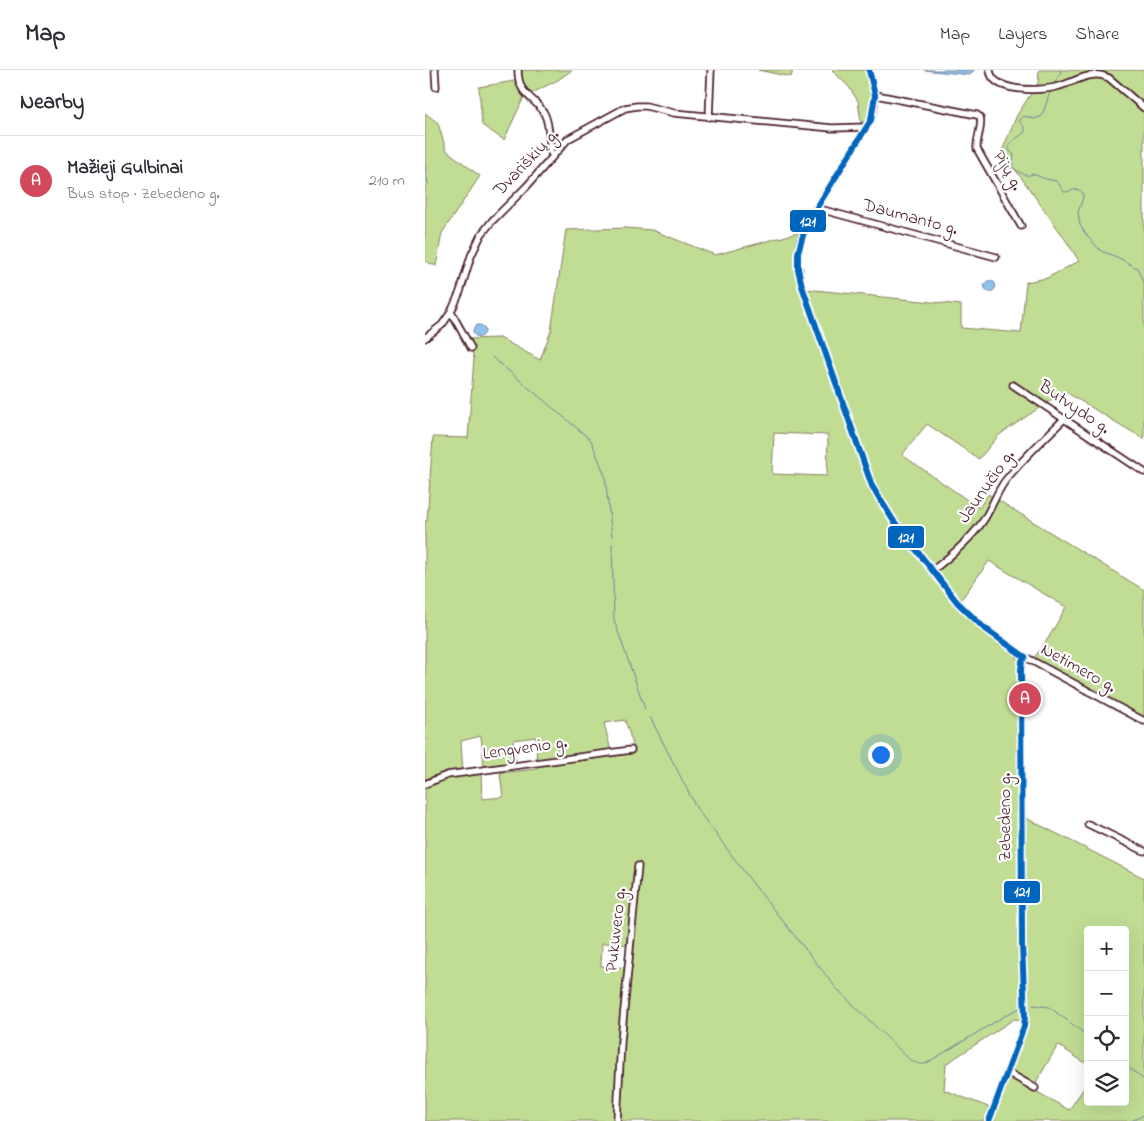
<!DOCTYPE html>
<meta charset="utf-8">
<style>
:root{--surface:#fff;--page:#f7f7f7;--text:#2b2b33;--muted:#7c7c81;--line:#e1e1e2;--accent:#d1495b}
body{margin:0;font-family:"Indie Flower",sans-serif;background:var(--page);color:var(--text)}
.controls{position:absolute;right:15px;bottom:15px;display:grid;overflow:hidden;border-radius:5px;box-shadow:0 5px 20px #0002}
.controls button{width:45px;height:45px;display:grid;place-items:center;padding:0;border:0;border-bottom:1px solid var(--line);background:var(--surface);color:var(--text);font:25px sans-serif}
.you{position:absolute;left:455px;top:684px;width:18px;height:18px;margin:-12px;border:4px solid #fff;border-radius:50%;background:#1a73e8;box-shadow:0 0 0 8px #1a73e833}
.badge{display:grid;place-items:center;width:32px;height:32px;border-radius:50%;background:var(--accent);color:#fff;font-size:16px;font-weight:700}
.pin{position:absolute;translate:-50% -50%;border:2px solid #fff;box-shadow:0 1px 5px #0006}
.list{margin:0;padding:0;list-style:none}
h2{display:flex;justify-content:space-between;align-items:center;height:65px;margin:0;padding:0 20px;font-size:21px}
h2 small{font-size:16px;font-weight:400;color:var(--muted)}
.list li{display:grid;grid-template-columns:32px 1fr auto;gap:15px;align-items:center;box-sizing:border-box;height:90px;padding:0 20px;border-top:1px solid var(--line)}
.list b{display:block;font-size:19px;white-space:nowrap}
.list p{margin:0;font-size:16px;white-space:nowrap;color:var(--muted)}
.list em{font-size:16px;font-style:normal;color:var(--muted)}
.icon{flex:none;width:28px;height:28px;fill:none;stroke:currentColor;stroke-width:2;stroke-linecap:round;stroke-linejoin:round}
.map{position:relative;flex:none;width:719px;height:1051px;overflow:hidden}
header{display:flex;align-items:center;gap:30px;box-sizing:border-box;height:70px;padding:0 25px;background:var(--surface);border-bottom:1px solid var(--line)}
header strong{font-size:24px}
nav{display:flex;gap:28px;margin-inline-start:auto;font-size:18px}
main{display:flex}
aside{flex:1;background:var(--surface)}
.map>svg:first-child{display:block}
.green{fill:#c1dd94;stroke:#867e60;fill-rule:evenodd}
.water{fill:#8fc2ec;stroke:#73819f}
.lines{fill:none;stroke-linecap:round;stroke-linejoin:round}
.stream{stroke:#73819f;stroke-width:1}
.minor-casing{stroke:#4a1f2b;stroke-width:9}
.minor{stroke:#fff;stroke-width:5.5}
.bus-1-casing{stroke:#fff;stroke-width:10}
.bus-1{stroke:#0065bd;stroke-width:6}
.labels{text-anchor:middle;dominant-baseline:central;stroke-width:4.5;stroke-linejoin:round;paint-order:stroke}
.street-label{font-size:18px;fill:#4a1f2b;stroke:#fff}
.line-badge{stroke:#fff;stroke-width:2}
.badge-label{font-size:14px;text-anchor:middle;font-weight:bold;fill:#fff}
</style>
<header>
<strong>Map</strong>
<nav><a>Map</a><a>Layers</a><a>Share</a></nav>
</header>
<main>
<aside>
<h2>Nearby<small></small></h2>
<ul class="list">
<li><span class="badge">A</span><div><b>Mažieji Gulbinai</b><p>Bus stop · Zebedeno g.</p></div><em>210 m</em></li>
</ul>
</aside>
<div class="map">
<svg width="719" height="1051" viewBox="0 0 719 1051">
<rect width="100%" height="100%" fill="#fff"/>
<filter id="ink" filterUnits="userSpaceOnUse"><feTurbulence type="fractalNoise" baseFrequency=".02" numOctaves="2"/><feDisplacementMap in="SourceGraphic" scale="10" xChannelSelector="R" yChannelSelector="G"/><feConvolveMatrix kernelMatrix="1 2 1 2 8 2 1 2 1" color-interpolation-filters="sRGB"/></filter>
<g filter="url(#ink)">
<!-- green -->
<g class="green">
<polygon points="96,0 147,0 133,10 99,27 79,70 57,55 54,17 95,10"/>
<polygon points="333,0 368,0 366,7"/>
<path d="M407 0H441C445 16 456 43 436 53L433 31 424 17Z"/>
<polygon points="614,0 719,0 719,369 639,321 574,365 554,389 502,354 477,385 554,438 563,424 719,520 719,649 609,588 624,567 641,537 564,491 535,531 456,428 450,415 380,219 536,235 536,258 596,263 601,212 622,208 654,191 638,166 577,81 592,45 613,13"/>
<polygon points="0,43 13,53 21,80 55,106 17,163 11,196 0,191"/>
<path d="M201 158 227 160 290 185 376 162 370 190 373 210 446 418 461 446 540 544 555 558 585 579 593 590 597 950 589 949 521 994 519 1020 566 1038 561 1051H0V451H2L8 367 43 368 49 288 43 269 75 268 115 290 126 261 141 160ZM349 363 403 365 402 406 347 404ZM200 650 210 681 187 685 179 653ZM56 666 59 696 91 692 88 670 111 667 112 699 75 703 78 727 57 729 56 704 38 705 36 671ZM177 873 209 875 207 898 176 896Z"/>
<path d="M599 747 719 808V1051H567L596 970 603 940 599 880ZM663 860H700V1032H663V1012L644 1040 607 1019 633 975 663 995Z"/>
</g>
<!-- water -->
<g class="water">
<polygon points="499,0 549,0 545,5"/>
<circle cx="565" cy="216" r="5.5"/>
<circle cx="54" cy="261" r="6"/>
</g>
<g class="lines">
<!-- stream -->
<g class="stream">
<polyline points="628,15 635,4 636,0"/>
<path d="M626 21C621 29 621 39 616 47L609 49 599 46 594 51 600 58V62L584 74V80L589 85 587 99C597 101 598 108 608 104L621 109 632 111 639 122C647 122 657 114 658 127L653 143 655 155 662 166 676 181 692 187 712 198 719 214"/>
<polyline points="0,96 3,114"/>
<polyline points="67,287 166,370 180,406 187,467"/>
<polyline points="187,474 189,550 220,639"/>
<path d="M225 647 272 739 329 815 412 919 485 990C491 993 496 996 502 993L583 944 597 937"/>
<polyline points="608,935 624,937 663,966"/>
<polyline points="700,995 719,1010"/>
<polyline points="706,1051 719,1045"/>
</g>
<!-- minor casing -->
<g class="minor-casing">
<g id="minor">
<polyline points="10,0 11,17"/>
<path d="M93 0C93 26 109 26 119 43 125 53 124 71 126 83L128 85"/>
<path d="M444 0C450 24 452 26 446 50L381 155C372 178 371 191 377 216L447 416 468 450 532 532 558 557 600 587 719 651"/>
<path d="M565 0C567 23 615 21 631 17 644 14 656 6 669 5 675 4 679 6 684 8L719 38"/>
<path d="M451 25 552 45 555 47C558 57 551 68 552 79L596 156"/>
<polyline points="284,47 286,0"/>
<polyline points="391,138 571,187"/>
<polyline points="26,242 46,278"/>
<polyline points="0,268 17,255 26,242 35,222 46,186 56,165 67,151 102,116 143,69 200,38 212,36 221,36 249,43 407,58 442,57"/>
<polyline points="588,315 719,402"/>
<path d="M508 500C526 486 545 470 558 451 567 438 571 423 580 411 598 388 619 369 639 349"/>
<polyline points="0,714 22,705 206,680"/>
<polyline points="663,754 719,781"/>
<polyline points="582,1002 610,1018"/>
<polyline points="192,1051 196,971 213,796"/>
<polyline points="564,1051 599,956 600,947 597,874 596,600 597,591 600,587"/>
</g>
</g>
<!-- minor -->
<use href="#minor" class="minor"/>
<!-- bus-1 casing -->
<g class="bus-1-casing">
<g id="bus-1">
<polyline points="444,0 450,25 446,50 381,155 373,183 373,199 377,216 447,416 468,450 532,532 558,557 600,587"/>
<polyline points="564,1051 599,956 600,947 597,874 596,600 597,591 600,587"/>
</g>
</g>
<!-- bus-1 -->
<use href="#bus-1" class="bus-1"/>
</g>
</g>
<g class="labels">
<!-- street labels -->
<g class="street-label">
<text transform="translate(102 93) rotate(-46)">Dvariškių g.</text>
<text transform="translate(582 101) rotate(60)">Pijų g.</text>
<text transform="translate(485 148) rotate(15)">Daumanto g.</text>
<text transform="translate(649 338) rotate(34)">Butvydo g.</text>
<text transform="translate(562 417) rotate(-55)">Jaunučio g.</text>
<text transform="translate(653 599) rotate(29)">Netimero g.</text>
<text transform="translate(100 679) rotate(-8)">Lengvenio g.</text>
<text transform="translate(581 747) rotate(-90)">Zebedeno g.</text>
<text transform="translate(192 860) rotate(-84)">Pukuvero g.</text>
</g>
</g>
<g class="line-badge">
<rect x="364" y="139" width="38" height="24" rx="5" fill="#0065bd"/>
<rect x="462" y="455" width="38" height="24" rx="5" fill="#0065bd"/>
<rect x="578" y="810" width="38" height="24" rx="5" fill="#0065bd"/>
</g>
<g class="badge-label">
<text x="383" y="156">121</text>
<text x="481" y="472">121</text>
<text x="597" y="826">121</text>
</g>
</svg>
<div class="controls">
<button>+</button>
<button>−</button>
<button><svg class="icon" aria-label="locate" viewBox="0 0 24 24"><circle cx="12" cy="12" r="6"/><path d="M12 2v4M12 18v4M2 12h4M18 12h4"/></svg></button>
<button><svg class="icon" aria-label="layers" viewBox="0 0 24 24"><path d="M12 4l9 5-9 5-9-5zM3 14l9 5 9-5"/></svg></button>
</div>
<div class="you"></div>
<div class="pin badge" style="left:600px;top:629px">A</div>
</div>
</main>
